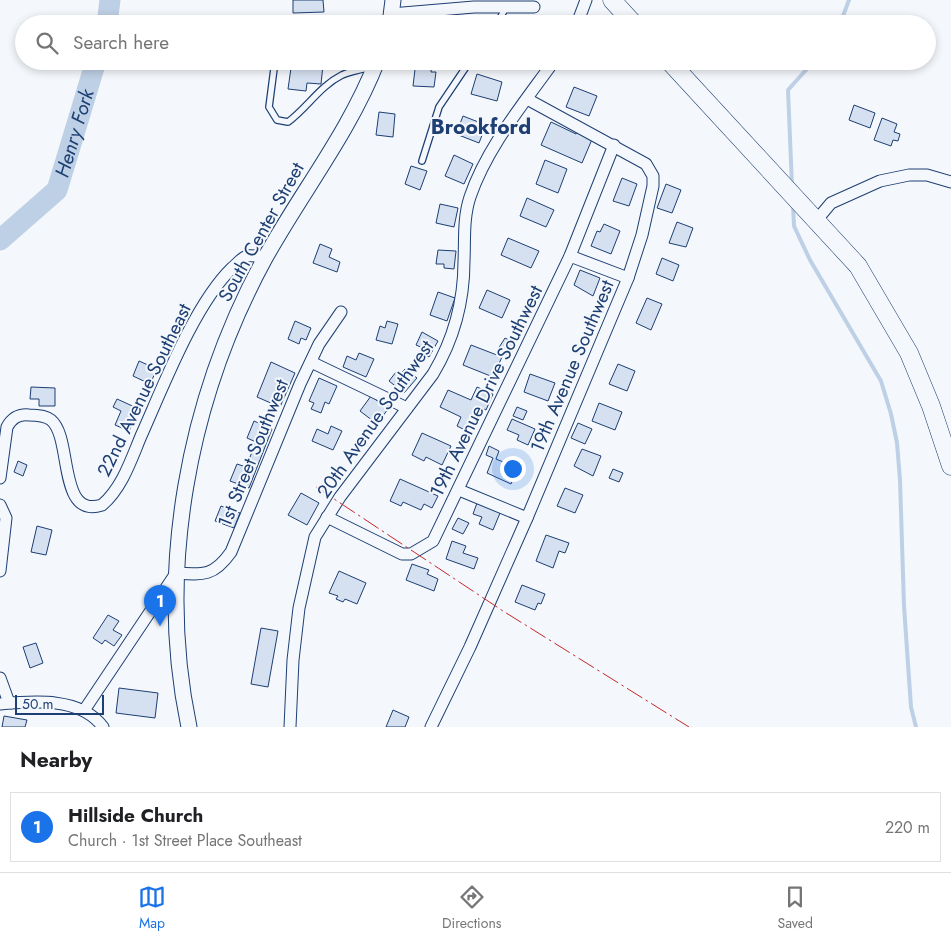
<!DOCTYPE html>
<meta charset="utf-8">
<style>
:root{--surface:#fff;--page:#f2f2f2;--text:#202124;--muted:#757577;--line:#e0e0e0;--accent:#1a73e8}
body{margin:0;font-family:Jost,sans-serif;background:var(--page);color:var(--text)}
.scale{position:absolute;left:15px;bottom:12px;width:89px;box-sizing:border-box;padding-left:5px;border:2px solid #1d3f73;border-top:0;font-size:14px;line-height:18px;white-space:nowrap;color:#1d3f73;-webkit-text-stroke:4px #f4f7fb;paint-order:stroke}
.you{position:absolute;left:512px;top:468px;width:18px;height:18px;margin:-12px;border:4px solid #fff;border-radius:50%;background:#1a73e8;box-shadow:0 0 0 8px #1a73e833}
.badge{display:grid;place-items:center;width:32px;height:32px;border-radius:50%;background:var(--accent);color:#fff;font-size:16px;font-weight:700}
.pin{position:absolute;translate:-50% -41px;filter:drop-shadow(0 1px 2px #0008)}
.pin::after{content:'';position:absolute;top:26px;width:18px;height:15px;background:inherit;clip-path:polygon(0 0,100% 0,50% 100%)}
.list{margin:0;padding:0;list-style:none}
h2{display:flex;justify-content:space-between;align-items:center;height:65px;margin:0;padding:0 20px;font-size:21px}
h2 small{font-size:16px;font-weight:400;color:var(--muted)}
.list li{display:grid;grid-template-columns:32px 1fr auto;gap:15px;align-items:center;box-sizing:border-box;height:70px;margin:0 10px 10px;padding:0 10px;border:1px solid var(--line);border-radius:0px}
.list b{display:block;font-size:19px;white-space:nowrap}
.list p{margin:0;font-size:16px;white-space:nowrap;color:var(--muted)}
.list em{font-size:16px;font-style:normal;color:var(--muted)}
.icon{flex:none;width:28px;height:28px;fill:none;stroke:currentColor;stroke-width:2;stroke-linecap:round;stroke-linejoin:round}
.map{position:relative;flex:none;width:951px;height:727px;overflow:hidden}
.search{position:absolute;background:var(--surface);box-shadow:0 2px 8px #0003;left:15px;right:15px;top:15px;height:55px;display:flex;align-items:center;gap:12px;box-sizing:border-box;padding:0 18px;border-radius:28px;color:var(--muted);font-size:19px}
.sheet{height:145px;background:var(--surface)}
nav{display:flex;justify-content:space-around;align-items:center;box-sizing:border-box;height:70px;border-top:1px solid var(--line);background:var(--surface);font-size:14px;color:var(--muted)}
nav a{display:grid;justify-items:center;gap:2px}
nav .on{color:var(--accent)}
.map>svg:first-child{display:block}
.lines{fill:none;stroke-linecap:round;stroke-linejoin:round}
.stream{stroke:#bed0e5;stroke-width:4}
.river{stroke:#bed0e5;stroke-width:21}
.building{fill:#d5e0f0;stroke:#1d3f73}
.lane-casing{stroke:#1d3f73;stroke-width:8}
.street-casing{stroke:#1d3f73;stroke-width:13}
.secondary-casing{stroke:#1d3f73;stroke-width:17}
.primary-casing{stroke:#1d3f73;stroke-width:19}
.lane{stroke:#f4f7fb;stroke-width:5.5}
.street{stroke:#f4f7fb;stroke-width:11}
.secondary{stroke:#f4f7fb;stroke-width:15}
.primary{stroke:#f4f7fb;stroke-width:18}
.power{stroke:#c62828;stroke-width:1;stroke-dasharray:18 4 2.5 4;stroke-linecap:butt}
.labels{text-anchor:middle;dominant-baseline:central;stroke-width:4;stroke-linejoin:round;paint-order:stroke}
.street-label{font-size:19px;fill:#1d3f73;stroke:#f4f7fb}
.water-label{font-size:20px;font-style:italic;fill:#1d3f73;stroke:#f4f7fb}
.quarter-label{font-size:21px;font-weight:bold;fill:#1d3f73;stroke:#f4f7fb}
</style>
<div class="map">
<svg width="951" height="727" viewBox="0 0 951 727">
<rect width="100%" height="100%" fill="#f4f7fb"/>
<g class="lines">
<!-- stream -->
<g class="stream">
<polyline points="840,24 849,0"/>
<polyline points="792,186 788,90 814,61"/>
<polyline points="793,205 794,226 810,260 881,381 891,414 897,443 900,480 904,606 911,707 916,727"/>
</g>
<!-- river -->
<g class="river">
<polyline points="107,24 110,0"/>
<path id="s1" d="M0 240 57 190 96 61"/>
</g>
</g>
<!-- building -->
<g class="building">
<polygon points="293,0 323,0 324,12 293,13"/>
<polygon points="292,61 344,61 343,68 323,65 321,84 307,83 306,91 288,89"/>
<polygon points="416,61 432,61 431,72 436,72 434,87 413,86"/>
<polygon points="477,74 502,82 497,101 471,94"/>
<polygon points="574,87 597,96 589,116 566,107"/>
<polygon points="854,105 875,113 870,128 849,120"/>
<polygon points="379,112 395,114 393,137 376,135"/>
<polygon points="463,116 486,125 479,143 456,134"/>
<polygon points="882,118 897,124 894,132 900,134 898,141 893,140 891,146 874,140"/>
<polygon points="551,122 576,134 578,130 593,137 582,163 541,145"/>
<polygon points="454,155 473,164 464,184 445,176"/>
<polygon points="545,160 567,169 558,193 536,184"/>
<polygon points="411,166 427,171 420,190 405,184"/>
<polygon points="622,178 637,184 629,206 613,201"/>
<polygon points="666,184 681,190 672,213 657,208"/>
<polygon points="527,198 554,210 546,227 520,216"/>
<polygon points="440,204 458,208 454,227 436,223"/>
<polygon points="677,222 693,228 686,247 669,243"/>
<polygon points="604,224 620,231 611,254 591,246 597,231 600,232"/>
<polygon points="508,238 539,251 531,268 501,255"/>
<polygon points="320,244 332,249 329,257 340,262 337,272 313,263"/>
<polygon points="438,250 456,251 454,269 444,268 444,264 436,264"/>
<polygon points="662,258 679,265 673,281 656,274"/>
<polygon points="580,270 600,278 593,296 574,285"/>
<polygon points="487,290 510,300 502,318 479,308"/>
<polygon points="438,292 455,298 447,321 430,315"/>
<polygon points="647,298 662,304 651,330 636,323"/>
<polygon points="295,321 311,328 306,340 301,338 299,344 288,339"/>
<polygon points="387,321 398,324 392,344 376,340 380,326 385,328"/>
<polygon points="422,332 438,341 429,357 421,352 423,348 416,345"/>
<polygon points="505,338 516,344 509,356 498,349"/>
<polygon points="471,345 502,357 493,377 463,365"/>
<polygon points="359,353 374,359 366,377 343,367 347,356 356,360"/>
<polygon points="139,361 157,369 150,384 133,376"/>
<polygon points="271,362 295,373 280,407 257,397"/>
<polygon points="618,364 635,371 627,391 609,384"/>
<polygon points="405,369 417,378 404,393 389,381 396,372 400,375"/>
<polygon points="530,374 555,383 548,401 524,392"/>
<polygon points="319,378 337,386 329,404 325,402 321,413 311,409 314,403 309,401"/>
<polygon points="31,387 55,388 55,406 39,406 39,399 30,399"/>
<polygon points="477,387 493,394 486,410 478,406 467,431 457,426 461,417 440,407 448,390 471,400"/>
<polygon points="371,396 388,409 377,424 360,411"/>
<polygon points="117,399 139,409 129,431 115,425 121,411 113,407"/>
<polygon points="599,403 622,412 615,430 592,421"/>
<polygon points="517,407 527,411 523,420 513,416"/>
<polygon points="512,419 535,429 528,445 517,440 519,435 507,430"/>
<polygon points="254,421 272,429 249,488 230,481 237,464 246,467 256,442 247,438"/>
<polygon points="578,423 592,429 585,444 571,438"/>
<polygon points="331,426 342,431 333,450 312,441 317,429 328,434"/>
<polygon points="422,433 451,446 442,465 426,457 424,461 412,455"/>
<polygon points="489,446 499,451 496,459 518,468 511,484 487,473 493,458 486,455"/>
<polygon points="582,449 601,456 593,476 574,466"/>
<polygon points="18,461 27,465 23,476 14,472"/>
<polygon points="613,469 623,473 619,482 609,478"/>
<polygon points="400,479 438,496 432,508 424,504 421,510 403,502 401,506 390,501"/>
<polygon points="565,488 583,495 575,513 557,506"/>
<polygon points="301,493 319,503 307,525 288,515"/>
<polygon points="477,503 500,513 493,530 479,524 482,517 473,514"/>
<polygon points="221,506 240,513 234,528 215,521"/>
<polygon points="458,518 469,523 463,534 452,529"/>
<polygon points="37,526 52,530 46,555 31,552"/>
<polygon points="546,535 569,543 565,553 559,551 553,568 536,561"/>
<polygon points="452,541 466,546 463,553 478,558 474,569 446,559"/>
<polygon points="412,564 429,570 427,574 438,579 434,591 406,580"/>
<polygon points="339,571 366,583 357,604 345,599 343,602 336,599 338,596 329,593"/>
<polygon points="522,585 545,594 541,604 538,603 535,610 515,602"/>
<polygon points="108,615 119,621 113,630 122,635 114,646 105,640 102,644 93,638"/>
<polygon points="261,628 278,631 268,687 251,684"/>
<polygon points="36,643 43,663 30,668 23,647"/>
<polygon points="119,688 158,693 155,718 116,713"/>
<polygon points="393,710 409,717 405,727 386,727"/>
<polygon points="4,716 27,720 25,727 2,727"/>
</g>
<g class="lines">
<!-- lane casing -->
<g class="lane-casing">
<g id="lane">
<polyline points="325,24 388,23"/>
<polyline points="497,24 506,7"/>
<path d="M275 61 269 107 277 120 288 122C307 108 320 86 342 75 351 71 362 69 372 67"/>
<polyline points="422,161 439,107 470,61"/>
</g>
</g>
<!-- street casing -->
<g class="street-casing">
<g id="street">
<polyline points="391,14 474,7 534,7"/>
<polyline points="577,24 586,0"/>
<polyline points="815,222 831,203 880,181 909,175 927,175 951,182"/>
<polyline points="570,256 628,278"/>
<polyline points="311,362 407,408"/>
<path d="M0 478 7 427C12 418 18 414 29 415 35 415 46 416 51 420 73 438 57 519 102 505 122 488 131 460 141 436 163 387 194 305 232 268 236 265 241 258 247 256 253 255 260 257 266 257"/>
<polyline points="459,490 527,518"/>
<polyline points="0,505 6,518 0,571"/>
<polyline points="327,517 402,554 411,554 433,541 570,256 614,145"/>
<polyline points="0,678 8,700 11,703"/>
<path d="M0 704C34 701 81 697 103 727"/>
<path d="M85 709 176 573C204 575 214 576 231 552L300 384 319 344 341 312"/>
<path d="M290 727 293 660 299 608 315 537 340 497 433 374C454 339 464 302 464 261 465 240 463 218 470 197 487 147 524 103 554 61"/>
<polyline points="431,727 470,647 527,518 628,278 642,235 653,186 653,176 646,164 527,99"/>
</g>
</g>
<!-- secondary casing -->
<g class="secondary-casing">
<g id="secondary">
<polyline points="390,24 393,0"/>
<path d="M189 727C156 570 188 399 265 258 301 193 350 131 377 61"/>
</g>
</g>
<!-- primary casing -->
<g class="primary-casing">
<g id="primary">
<polyline points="612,0 634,24"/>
<polyline points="669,61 858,266 909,353 931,406 951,466"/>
</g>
</g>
<!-- lane -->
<use href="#lane" class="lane"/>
<!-- street -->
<use href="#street" class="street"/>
<!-- secondary -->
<use href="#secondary" class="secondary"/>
<!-- primary -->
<use href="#primary" class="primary"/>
<!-- power -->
<polyline class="power" points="316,487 503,611 689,727"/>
</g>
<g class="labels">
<!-- street labels -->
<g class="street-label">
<text transform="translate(261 232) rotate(-61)">South Center Street</text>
<text transform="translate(572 366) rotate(-67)">19th Avenue Southwest</text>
<text transform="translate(144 390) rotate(-64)">22nd Avenue Southeast</text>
<text transform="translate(486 391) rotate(-64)">19th Avenue Drive Southwest</text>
<text transform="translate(375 419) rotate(-55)">20th Avenue Southwest</text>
<text transform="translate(253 453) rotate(-68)">1st Street Southwest</text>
</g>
<!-- water labels -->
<g class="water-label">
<text stroke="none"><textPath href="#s1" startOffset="135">Henry Fork</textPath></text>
</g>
<!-- quarter labels -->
<g class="quarter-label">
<text x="481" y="127">Brookford</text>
</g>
</g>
</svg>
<div class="scale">50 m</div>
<div class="you"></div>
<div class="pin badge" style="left:160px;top:626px">1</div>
<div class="search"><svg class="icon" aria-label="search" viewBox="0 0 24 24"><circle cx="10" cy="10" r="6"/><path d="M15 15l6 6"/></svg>Search here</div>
</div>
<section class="sheet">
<h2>Nearby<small></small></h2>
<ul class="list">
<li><span class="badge">1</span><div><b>Hillside Church</b><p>Church · 1st Street Place Southeast</p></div><em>220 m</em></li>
</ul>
</section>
<nav>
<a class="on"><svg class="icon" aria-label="map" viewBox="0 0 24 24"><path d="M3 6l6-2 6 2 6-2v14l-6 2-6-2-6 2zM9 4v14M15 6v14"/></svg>Map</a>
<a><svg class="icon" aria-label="directions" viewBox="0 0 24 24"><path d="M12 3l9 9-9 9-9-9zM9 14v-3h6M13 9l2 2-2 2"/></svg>Directions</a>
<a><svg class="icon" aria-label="saved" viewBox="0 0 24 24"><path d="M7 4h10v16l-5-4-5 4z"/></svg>Saved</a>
</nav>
